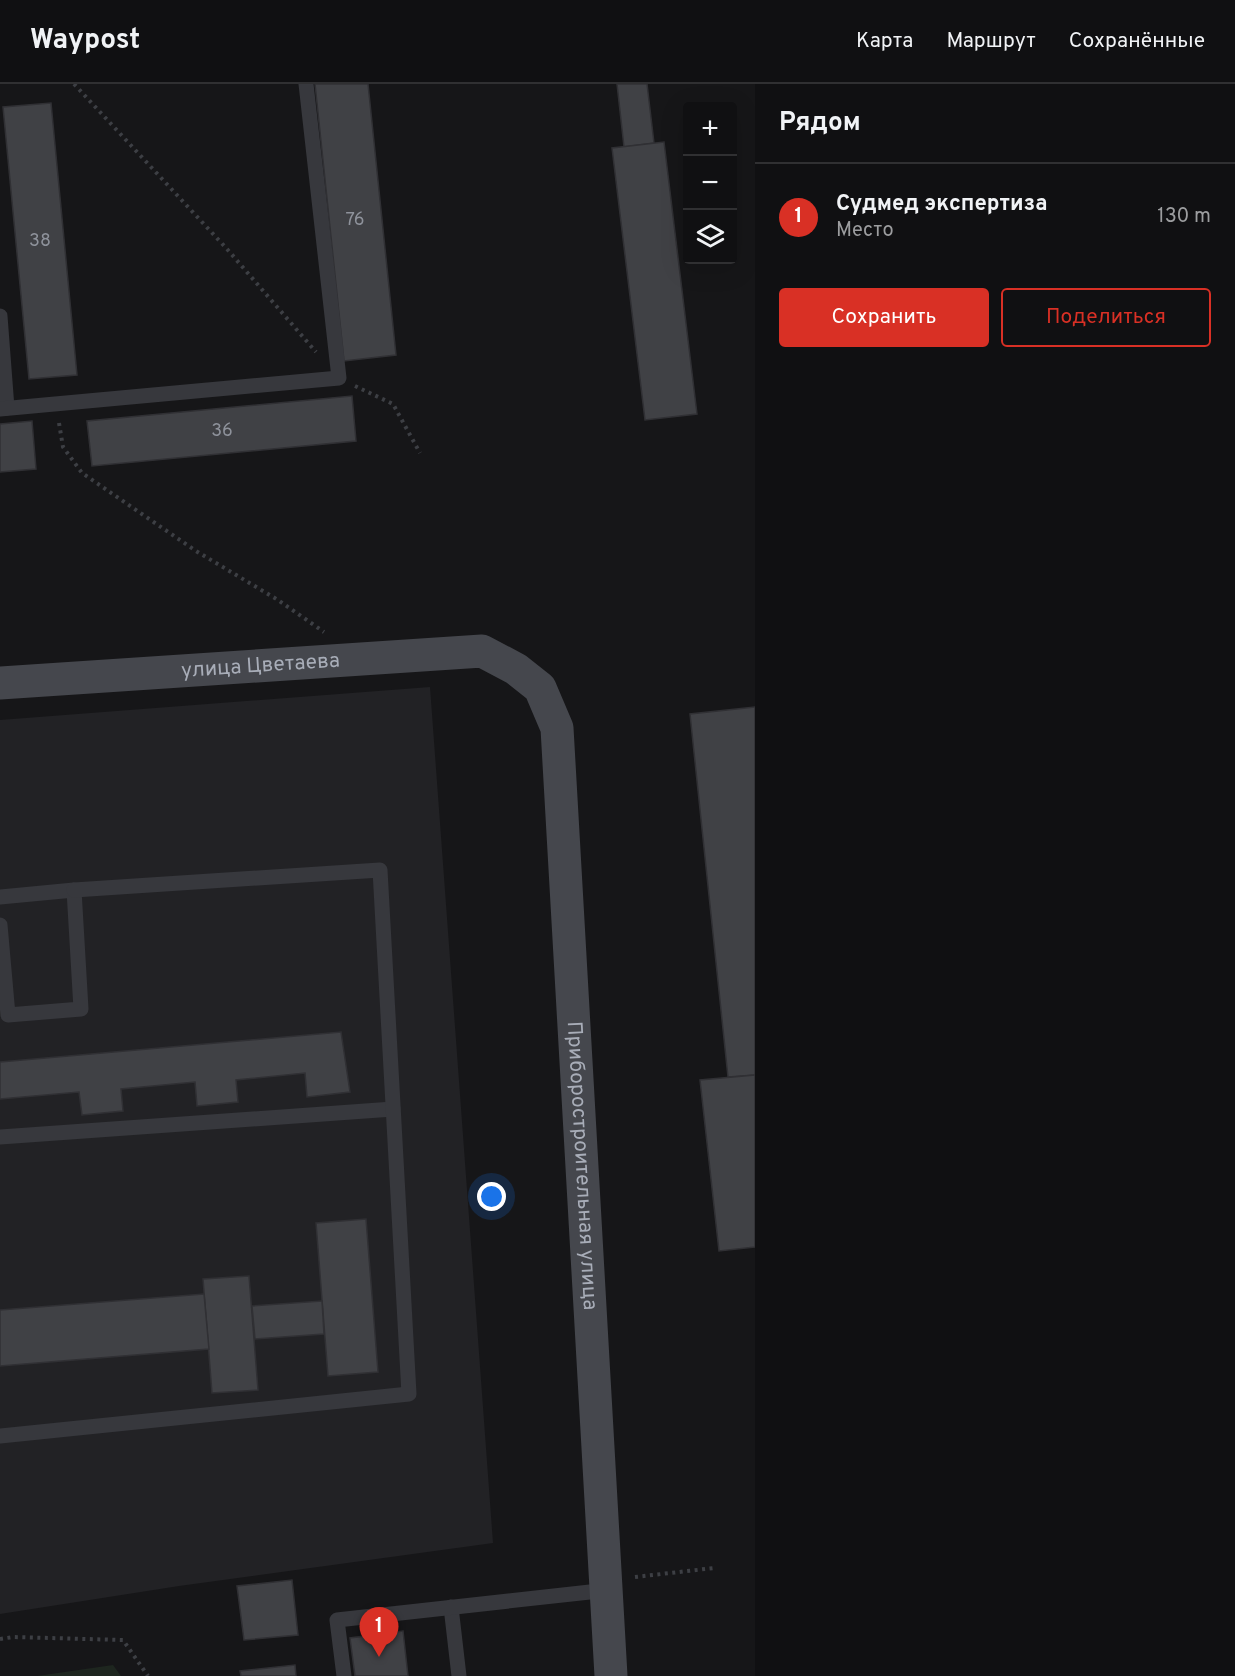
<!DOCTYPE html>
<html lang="ru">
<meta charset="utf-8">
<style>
:root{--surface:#101012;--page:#1e1e20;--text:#f1f3f6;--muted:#9c9d9f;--line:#303032;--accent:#d93025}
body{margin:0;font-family:Overpass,sans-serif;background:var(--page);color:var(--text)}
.controls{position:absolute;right:18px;top:18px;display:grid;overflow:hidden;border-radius:6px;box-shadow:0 6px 24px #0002}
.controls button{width:54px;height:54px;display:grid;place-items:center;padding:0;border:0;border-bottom:2px solid var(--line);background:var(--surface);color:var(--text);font:30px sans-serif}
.you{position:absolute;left:492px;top:1113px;width:21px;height:21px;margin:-15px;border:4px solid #fff;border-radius:50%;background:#1a73e8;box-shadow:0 0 0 9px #1a73e833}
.badge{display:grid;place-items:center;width:39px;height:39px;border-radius:50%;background:var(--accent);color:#fff;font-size:20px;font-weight:700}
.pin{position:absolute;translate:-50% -50px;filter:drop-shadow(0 2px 3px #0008)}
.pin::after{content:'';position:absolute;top:32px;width:21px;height:18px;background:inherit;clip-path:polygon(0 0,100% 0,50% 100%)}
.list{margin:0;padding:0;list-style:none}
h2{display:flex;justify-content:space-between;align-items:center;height:78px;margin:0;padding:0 24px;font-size:26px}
h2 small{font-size:20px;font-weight:400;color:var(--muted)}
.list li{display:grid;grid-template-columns:39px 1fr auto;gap:18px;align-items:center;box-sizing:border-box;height:108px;padding:0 24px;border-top:2px solid var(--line)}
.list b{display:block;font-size:22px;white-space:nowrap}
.list p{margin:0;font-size:20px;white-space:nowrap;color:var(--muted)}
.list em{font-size:20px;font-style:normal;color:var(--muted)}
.actions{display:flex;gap:12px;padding:18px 24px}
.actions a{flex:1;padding:14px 0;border:2px solid var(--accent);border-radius:6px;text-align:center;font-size:21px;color:var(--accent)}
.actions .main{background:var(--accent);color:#fff}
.icon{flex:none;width:33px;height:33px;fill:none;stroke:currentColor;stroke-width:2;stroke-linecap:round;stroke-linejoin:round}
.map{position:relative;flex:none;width:755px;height:1592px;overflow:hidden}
header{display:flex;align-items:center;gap:36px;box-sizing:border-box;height:84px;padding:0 30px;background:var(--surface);border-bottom:2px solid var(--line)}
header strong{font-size:28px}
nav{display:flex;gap:33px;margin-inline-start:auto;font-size:21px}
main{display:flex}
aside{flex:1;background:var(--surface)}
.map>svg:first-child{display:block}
.built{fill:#222225}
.green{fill:#1e261f}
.building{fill:#404145;stroke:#303034;stroke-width:1.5}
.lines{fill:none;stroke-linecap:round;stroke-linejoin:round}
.path{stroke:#3d3f44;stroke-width:4;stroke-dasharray:3 4.5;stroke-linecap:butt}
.lane{stroke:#37383d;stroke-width:15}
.secondary{stroke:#45474d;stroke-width:33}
.labels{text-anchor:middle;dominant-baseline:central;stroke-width:4.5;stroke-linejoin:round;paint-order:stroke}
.number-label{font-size:18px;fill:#8e929b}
.street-label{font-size:21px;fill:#a8adb8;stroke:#111113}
</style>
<header>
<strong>Waypost</strong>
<nav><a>Карта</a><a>Маршрут</a><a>Сохранённые</a></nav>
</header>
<main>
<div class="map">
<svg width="755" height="1592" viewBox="0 0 755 1592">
<rect width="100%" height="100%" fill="#161618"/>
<!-- built -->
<polygon class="built" points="430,603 493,1459 179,1502 0,1530 0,636"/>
<!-- green -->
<polygon class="green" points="113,1581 121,1592 37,1592"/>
<!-- building -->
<g class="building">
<polygon points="315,0 368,0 396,271 344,277"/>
<polygon points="617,0 647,0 654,59 624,63"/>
<polygon points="51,19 77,291 29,295 3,23"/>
<polygon points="664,58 697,330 645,336 612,64"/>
<polygon points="352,312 356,357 92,382 87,337"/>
<polygon points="32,337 36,385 0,388 0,340"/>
<polygon points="755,623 755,991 728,993 690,630"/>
<polygon points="341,948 350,1008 307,1013 305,989 236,996 238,1018 197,1022 195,998 121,1005 123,1027 82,1031 79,1008 0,1015 0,978"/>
<polygon points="755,991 755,1163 719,1167 700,996"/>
<polygon points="366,1135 378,1288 328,1292 316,1139"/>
<polygon points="249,1192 258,1306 212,1309 203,1195"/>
<polygon points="204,1210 209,1265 0,1282 0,1226"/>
<polygon points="322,1217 324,1250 255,1255 252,1222"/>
<polygon points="292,1496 298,1551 244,1556 237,1502"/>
<polygon points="403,1547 408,1592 355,1592 350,1554"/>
<polygon points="295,1581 296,1592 241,1592 240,1587"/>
</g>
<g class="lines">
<!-- path -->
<g class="path">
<polyline points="74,0 227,165 316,268"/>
<polyline points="355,302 393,320 420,369"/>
<polyline points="59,339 63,363 82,389 196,467 278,516 324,548"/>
<polyline points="635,1493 714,1484"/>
<polyline points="0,1555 13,1553 123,1556 148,1592"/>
</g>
<!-- lane -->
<g class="lane">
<polyline points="0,232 7,324"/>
<polyline points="0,325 339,294 306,0"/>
<polyline points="0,813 74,806 81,925 8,931 0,841"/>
<polyline points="0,1053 393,1025"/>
<polyline points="0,1352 409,1310 380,786 74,806"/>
<polyline points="451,1523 459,1592"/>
<polyline points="344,1592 337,1536 608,1506"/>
</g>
<!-- secondary -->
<path class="secondary" id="s1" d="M0 599 482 567 516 585 540 604 557 644 611 1592"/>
</g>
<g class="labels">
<!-- number labels -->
<g class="number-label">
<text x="355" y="136">76</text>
<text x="40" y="157">38</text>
<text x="222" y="347">36</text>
</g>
<!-- street labels -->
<g class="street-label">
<text stroke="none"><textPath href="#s1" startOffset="261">улица Цветаева</textPath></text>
<text stroke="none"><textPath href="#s1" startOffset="1034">Приборостроительная улица</textPath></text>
</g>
</g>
</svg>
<div class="controls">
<button>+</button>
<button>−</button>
<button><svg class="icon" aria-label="layers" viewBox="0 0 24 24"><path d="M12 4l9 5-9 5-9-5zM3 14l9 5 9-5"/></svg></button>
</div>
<div class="you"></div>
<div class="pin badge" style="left:379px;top:1573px">1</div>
</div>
<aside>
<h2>Рядом<small></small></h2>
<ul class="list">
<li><span class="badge">1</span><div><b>Судмед экспертиза</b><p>Место</p></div><em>130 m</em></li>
</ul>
<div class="actions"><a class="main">Сохранить</a><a>Поделиться</a></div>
</aside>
</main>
